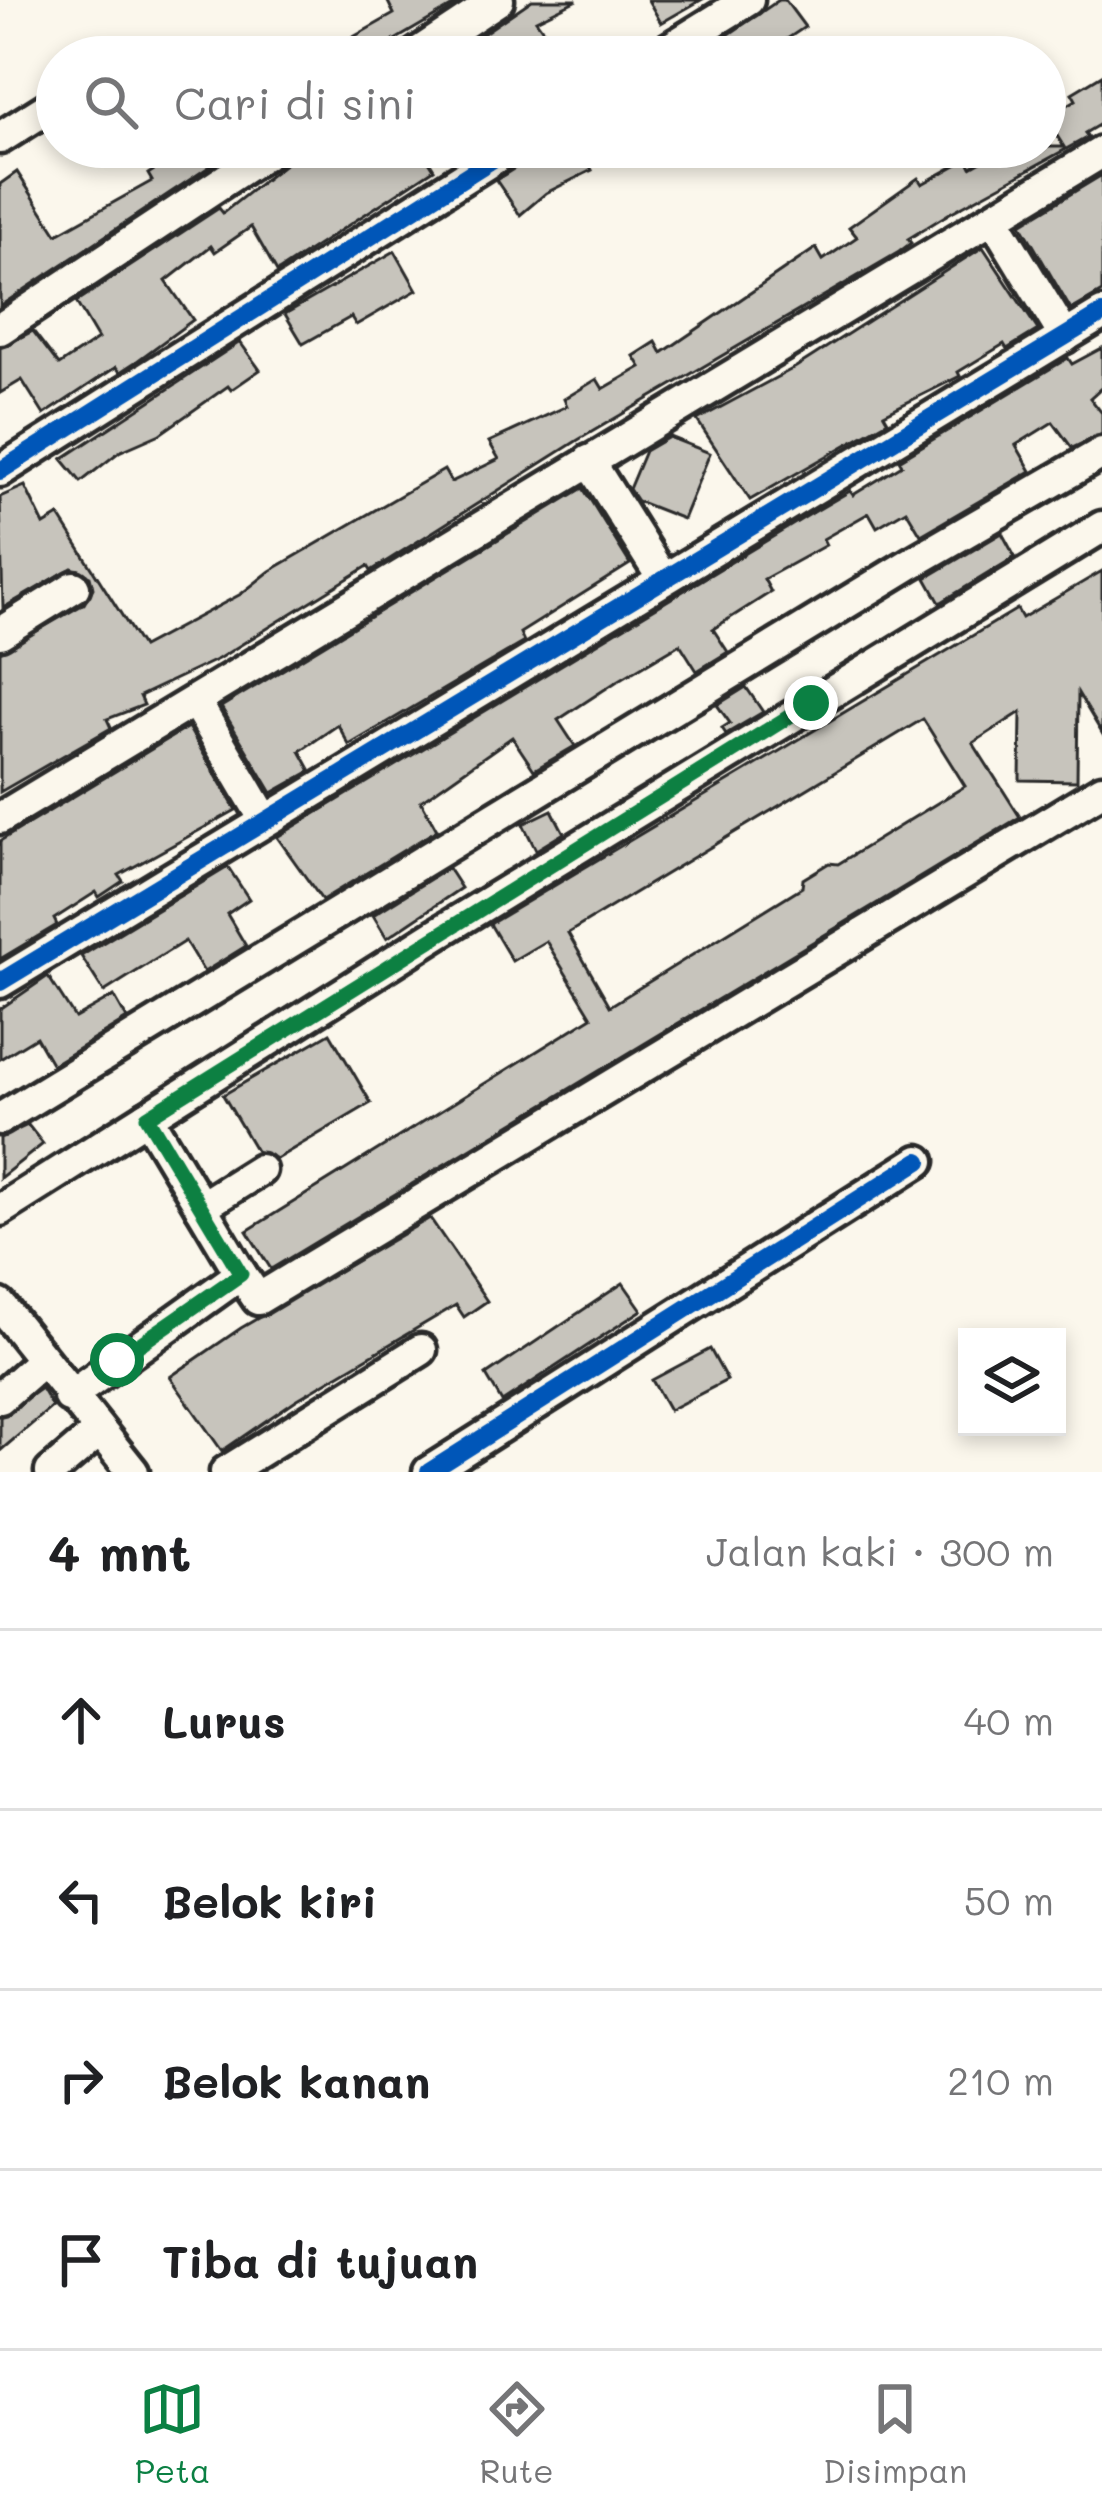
<!DOCTYPE html>
<html lang="id">
<meta charset="utf-8">
<style>
:root{--surface:#fff;--page:#f6f6f6;--text:#202124;--muted:#757577;--line:#e0e0e0;--accent:#0b8043}
body{margin:0;font-family:Mali,sans-serif;background:var(--page);color:var(--text)}
.controls{position:absolute;right:36px;bottom:36px;display:grid;overflow:hidden;border-radius:0px;box-shadow:0 6px 18px #0003}
.controls button{width:108px;height:108px;display:grid;place-items:center;padding:0;border:0;border-bottom:3px solid var(--line);background:var(--surface);color:var(--text);font:60px sans-serif}
.stop{position:absolute;width:36px;height:36px;margin:-27px;border:9px solid #0b8043;border-radius:50%;background:#fff}
.stop.end{background:#0b8043;border-color:#fff;box-shadow:0 3px 12px #0008}
.list{margin:0;padding:0;list-style:none}
h2{display:flex;justify-content:space-between;align-items:center;height:156px;margin:0;padding:0 48px;font-size:51px}
h2 small{font-size:39px;font-weight:400;color:var(--muted)}
.list li{display:grid;grid-template-columns:78px 1fr auto;gap:36px;align-items:center;box-sizing:border-box;height:180px;padding:0 48px;border-top:3px solid var(--line)}
.list b{display:block;font-size:45px;white-space:nowrap}
.list em{font-size:39px;font-style:normal;color:var(--muted)}
.icon{flex:none;width:66px;height:66px;fill:none;stroke:currentColor;stroke-width:2;stroke-linecap:round;stroke-linejoin:round}
.map{position:relative;flex:none;width:1102px;height:1472px;overflow:hidden}
.search{position:absolute;background:var(--surface);box-shadow:0 6px 18px #0003;left:36px;right:36px;top:36px;height:132px;display:flex;align-items:center;gap:30px;box-sizing:border-box;padding:0 42px;border-radius:66px;color:var(--muted);font-size:45px}
.sheet{height:876px;background:var(--surface)}
nav{display:flex;justify-content:space-around;align-items:center;box-sizing:border-box;height:168px;border-top:3px solid var(--line);background:var(--surface);font-size:33px;color:var(--muted)}
nav a{display:grid;justify-items:center;gap:6px}
nav .on{color:var(--accent)}
.map>svg:first-child{display:block}
.building{fill:#c7c4bc;stroke:#2b2b2b;stroke-width:3;fill-rule:evenodd}
.lines{fill:none;stroke-linecap:round;stroke-linejoin:round}
.minor-casing{stroke:#2b2b2b;stroke-width:39}
.minor{stroke:#fbf7ec;stroke-width:30}
.cycleway-casing{stroke:#fbf7ec;stroke-width:26}
.cycleway{stroke:#0057b8;stroke-width:18}
.route{stroke:#0b8043;stroke-width:15}
</style>
<div class="map">
<svg width="1102" height="1472" viewBox="0 0 1102 1472">
<rect width="100%" height="100%" fill="#fbf7ec"/>
<filter id="ink" filterUnits="userSpaceOnUse"><feTurbulence type="fractalNoise" baseFrequency=".00833" numOctaves="2"/><feDisplacementMap in="SourceGraphic" scale="24" xChannelSelector="R" yChannelSelector="G"/><feConvolveMatrix kernelMatrix="1 2 1 2 8 2 1 2 1" color-interpolation-filters="sRGB"/></filter>
<g filter="url(#ink)">
<!-- building -->
<g class="building">
<polygon points="387,0 463,0 366,57 318,57 394,14"/>
<polygon points="532,0 577,0 536,20 551,41 527,57 449,57"/>
<polygon points="648,0 701,0 661,23"/>
<polygon points="779,0 785,0 805,27 760,57 735,57 722,39"/>
<polygon points="1102,75 1102,123 1085,133 1088,137 950,213 908,239 911,243 899,252 578,440 371,571 368,566 218,659 140,696 144,705 107,719 111,728 0,792 0,652 84,604 93,588 90,576 72,568 3,608 0,497 25,486 44,525 59,516 142,647 241,594 270,571 444,470 451,482 499,459 489,442 567,406 564,399 597,379 603,389 641,367 634,356 656,342 662,353 816,248 823,260 857,237 849,227 918,178 922,184 967,159 971,167 1006,147 1064,147 1046,118 1076,100 1072,93"/>
<polygon points="190,147 209,147 218,161 0,306 0,184 17,172 57,234 152,181 148,174"/>
<polygon points="306,147 420,147 434,169 277,272 251,227 215,252 211,246 166,281 193,320 137,361 120,372 116,367 44,415 22,380 0,393 0,348 33,331 59,365 98,339 76,302 219,208 223,213"/>
<polygon points="531,147 580,147 592,170 546,193 520,215 496,180 523,163"/>
<polygon points="1102,175 1102,292 1071,310 1021,224"/>
<polygon points="983,247 1038,330 1007,349 1004,344 958,372 960,376 884,414 888,421 750,500 697,420 796,367"/>
<polygon points="395,251 417,290 356,325 351,317 303,344 285,314"/>
<polygon points="240,342 260,370 231,390 228,386 160,434 119,452 81,482 62,459"/>
<polygon points="1102,348 1102,387 1090,398 1102,413 1102,434 1072,448 1053,422 1016,445 1031,471 921,535 906,510 877,527 869,513 823,539 826,545 764,579 771,592 713,629 728,652 697,671 680,644 616,682 558,720 575,746 534,770 512,737 421,801 437,830 322,900 277,837 807,516 850,491 853,495 902,465 899,460 1068,358 1072,364"/>
<polygon points="669,437 710,453 683,519 637,501 629,489 645,451"/>
<polygon points="583,488 630,564 520,633 524,642 349,745 338,725 300,751 311,771 272,793 221,707"/>
<polygon points="1002,533 1015,557 940,603 926,578"/>
<path d="M1102 571V733L1078 693 1077 781 1020 780 1021 712 973 743 1020 817 271 1269 247 1231 592 1017 546 941 512 961 490 924 1017 609 1022 618ZM923 719 965 786 838 864 829 863 803 879 802 887 610 1006 568 933Z"/>
<polygon points="746,687 763,712 726,734 722,728 730,723 717,705"/>
<polygon points="188,727 236,810 119,875 123,881 99,897 96,892 54,919 57,925 0,959 0,841"/>
<polygon points="552,810 564,833 536,850 523,824"/>
<polygon points="228,867 249,899 227,914 246,946 204,972 185,941 104,992 81,956"/>
<polygon points="448,868 461,888 387,938 373,915"/>
<polygon points="48,976 75,1018 114,996 127,1019 52,1065 36,1037 0,1059 0,1009"/>
<polygon points="330,1033 371,1103 276,1159 256,1151 223,1095"/>
<polygon points="28,1125 43,1144 0,1178 0,1138"/>
<polygon points="430,1218 487,1301 464,1317 456,1305 296,1400 222,1451 170,1377 241,1328"/>
<polygon points="623,1283 642,1310 502,1402 486,1375"/>
<polygon points="710,1349 727,1380 669,1410 652,1380"/>
<polygon points="41,1388 52,1407 0,1451 0,1417"/>
</g>
<g class="lines">
<!-- minor casing -->
<g class="minor-casing">
<g id="minor">
<polyline points="412,57 498,0"/>
<polyline points="656,57 748,0"/>
<polyline points="0,138 57,102"/>
<polyline points="993,218 1065,337"/>
<polyline points="0,329 275,147"/>
<polyline points="589,461 663,579"/>
<polyline points="0,471 512,147"/>
<polyline points="0,633 74,587"/>
<polyline points="195,701 265,820"/>
<polyline points="0,818 1102,152"/>
<polyline points="0,982 1102,314"/>
<polyline points="147,1117 201,1207"/>
<polyline points="0,1119 910,564 1102,453"/>
<polyline points="0,1210 435,935 1102,527"/>
<polyline points="241,1274 258,1299 1102,790"/>
<polyline points="0,1305 133,1472"/>
<polyline points="69,1397 241,1274 201,1207 260,1170"/>
<polyline points="0,1398 42,1361"/>
<polyline points="51,1472 98,1432"/>
<polyline points="226,1472 421,1350"/>
<polyline points="429,1472 919,1161"/>
</g>
</g>
<!-- minor -->
<use href="#minor" class="minor"/>
<!-- cycleway casing -->
<g class="cycleway-casing">
<g id="cycleway">
<polyline points="0,471 512,147"/>
<polyline points="0,982 1102,314"/>
<polyline points="429,1472 919,1161"/>
</g>
</g>
<!-- cycleway -->
<use href="#cycleway" class="cycleway"/>
</g>
</g>
<g class="lines" filter="url(#ink)">
<!-- route -->
<polyline class="route" points="117,1360 241,1274 147,1117 811,703"/>
</g>
</svg>
<div class="controls">
<button><svg class="icon" aria-label="layers" viewBox="0 0 24 24"><path d="M12 4l9 5-9 5-9-5zM3 14l9 5 9-5"/></svg></button>
</div>
<div class="stop" style="left:117px;top:1360px"></div>
<div class="stop end" style="left:811px;top:703px"></div>
<div class="search"><svg class="icon" aria-label="search" viewBox="0 0 24 24"><circle cx="10" cy="10" r="6"/><path d="M15 15l6 6"/></svg>Cari di sini</div>
</div>
<section class="sheet">
<h2>4 mnt<small>Jalan kaki · 300 m</small></h2>
<ul class="list">
<li><svg class="icon" aria-label="ahead" viewBox="0 0 24 24"><path d="M12 20V5M6 11l6-6 6 6"/></svg><div><b>Lurus</b></div><em>40 m</em></li>
<li><svg class="icon" aria-label="left" viewBox="0 0 24 24"><path d="M17 20v-9H6M10 6l-5 5 5 5"/></svg><div><b>Belok kiri</b></div><em>50 m</em></li>
<li><svg class="icon" aria-label="right" viewBox="0 0 24 24"><path d="M7 20v-9h11M14 6l5 5-5 5"/></svg><div><b>Belok kanan</b></div><em>210 m</em></li>
<li><svg class="icon" aria-label="arrive" viewBox="0 0 24 24"><path d="M6 21V4h12l-3 4 3 4H6"/></svg><div><b>Tiba di tujuan</b></div></li>
</ul>
</section>
<nav>
<a class="on"><svg class="icon" aria-label="map" viewBox="0 0 24 24"><path d="M3 6l6-2 6 2 6-2v14l-6 2-6-2-6 2zM9 4v14M15 6v14"/></svg>Peta</a>
<a><svg class="icon" aria-label="directions" viewBox="0 0 24 24"><path d="M12 3l9 9-9 9-9-9zM9 14v-3h6M13 9l2 2-2 2"/></svg>Rute</a>
<a><svg class="icon" aria-label="saved" viewBox="0 0 24 24"><path d="M7 4h10v16l-5-4-5 4z"/></svg>Disimpan</a>
</nav>
